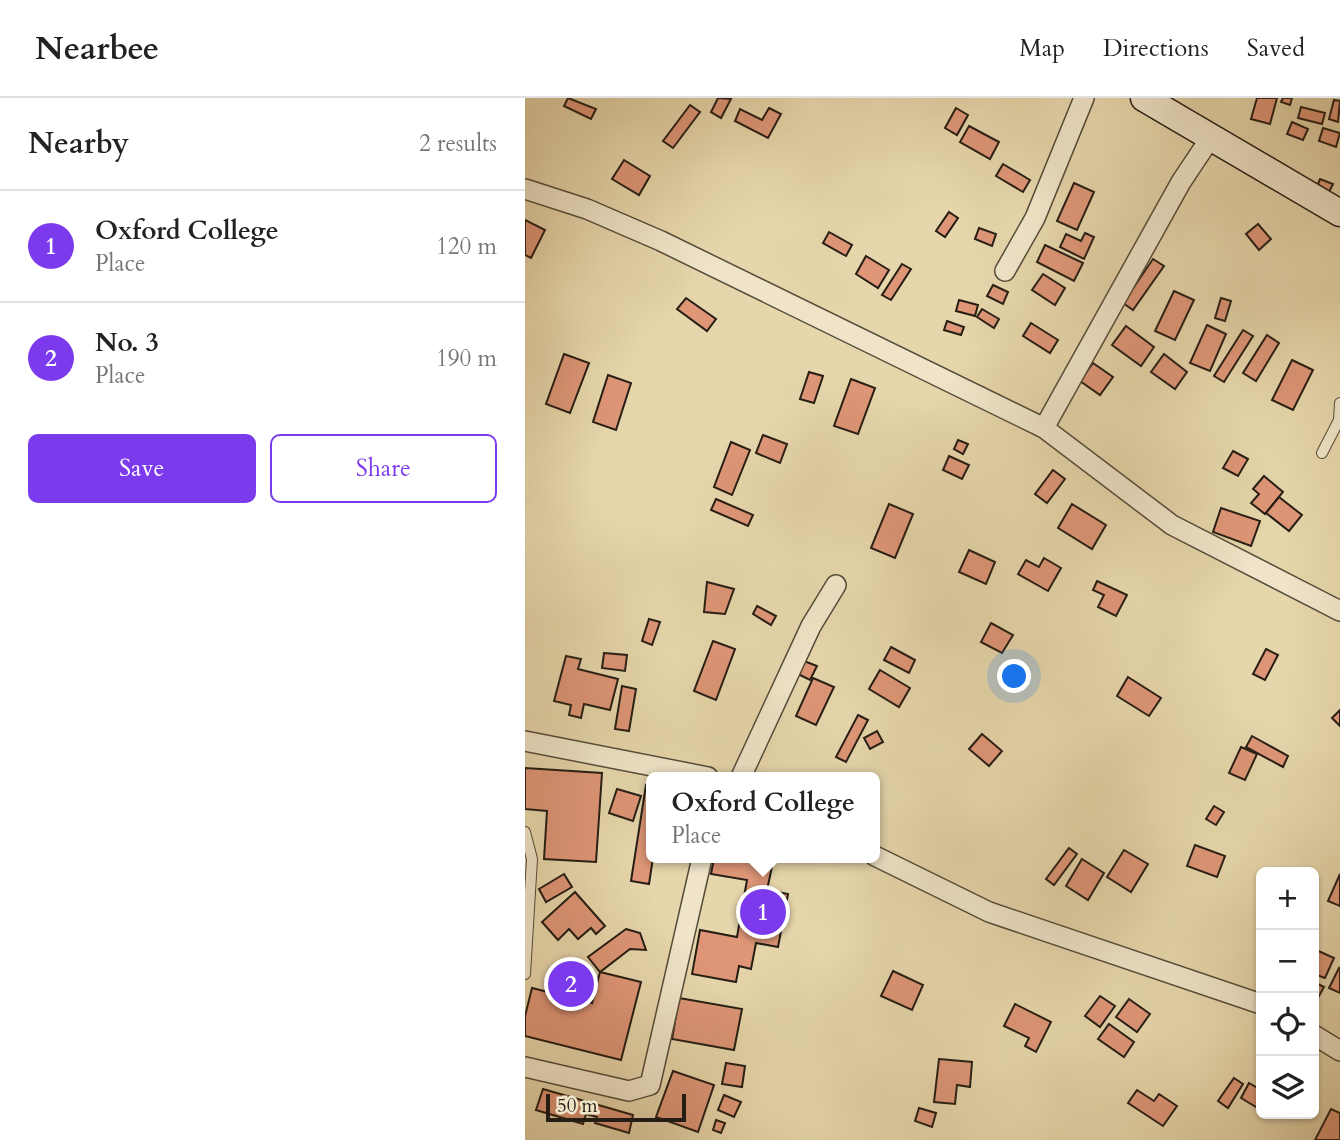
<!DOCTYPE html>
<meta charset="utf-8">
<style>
:root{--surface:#fff;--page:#f6f6f6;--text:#222;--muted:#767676;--line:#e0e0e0;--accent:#7c3aed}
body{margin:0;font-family:Cardo,serif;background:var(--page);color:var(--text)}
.controls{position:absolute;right:21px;bottom:21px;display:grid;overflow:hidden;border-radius:10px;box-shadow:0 2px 5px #0004}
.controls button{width:63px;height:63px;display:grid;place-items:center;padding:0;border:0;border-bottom:2px solid var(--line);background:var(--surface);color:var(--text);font:35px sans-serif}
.scale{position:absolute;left:21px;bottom:18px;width:140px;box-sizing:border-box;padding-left:7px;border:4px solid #261e14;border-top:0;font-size:19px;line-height:24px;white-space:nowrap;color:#261e14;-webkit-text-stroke:5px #efe4c8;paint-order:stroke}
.you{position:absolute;left:490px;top:579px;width:24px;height:24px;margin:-18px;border:5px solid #fff;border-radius:50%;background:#1a73e8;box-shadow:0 0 0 10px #1a73e833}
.badge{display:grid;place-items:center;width:46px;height:46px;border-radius:50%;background:var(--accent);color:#fff;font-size:23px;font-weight:700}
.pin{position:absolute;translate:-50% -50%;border:4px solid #fff;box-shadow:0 2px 7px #0006}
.popup{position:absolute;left:121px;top:674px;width:234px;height:91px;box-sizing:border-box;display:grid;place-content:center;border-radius:10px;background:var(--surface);filter:drop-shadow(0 2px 5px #0005);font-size:23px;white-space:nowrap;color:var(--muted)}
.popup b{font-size:26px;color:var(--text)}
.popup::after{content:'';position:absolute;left:50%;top:100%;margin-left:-14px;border:14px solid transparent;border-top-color:var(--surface)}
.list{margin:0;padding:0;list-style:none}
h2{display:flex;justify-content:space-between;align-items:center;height:91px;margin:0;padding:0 28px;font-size:30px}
h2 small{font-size:23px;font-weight:400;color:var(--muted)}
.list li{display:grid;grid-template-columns:46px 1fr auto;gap:21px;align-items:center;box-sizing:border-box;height:112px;padding:0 28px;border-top:2px solid var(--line)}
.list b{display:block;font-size:26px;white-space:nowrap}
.list p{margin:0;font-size:23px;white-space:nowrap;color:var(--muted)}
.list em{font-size:23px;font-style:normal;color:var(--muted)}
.actions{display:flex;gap:14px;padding:21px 28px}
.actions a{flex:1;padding:16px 0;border:2px solid var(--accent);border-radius:10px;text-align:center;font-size:24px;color:var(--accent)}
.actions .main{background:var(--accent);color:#fff}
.icon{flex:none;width:38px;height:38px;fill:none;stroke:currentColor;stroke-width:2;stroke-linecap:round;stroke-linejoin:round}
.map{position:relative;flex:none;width:815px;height:1042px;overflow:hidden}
header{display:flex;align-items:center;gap:42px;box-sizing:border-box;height:98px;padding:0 35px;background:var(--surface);border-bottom:2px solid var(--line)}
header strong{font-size:33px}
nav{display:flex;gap:38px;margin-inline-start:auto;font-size:24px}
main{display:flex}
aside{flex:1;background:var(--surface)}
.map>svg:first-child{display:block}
.building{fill:#de9677;stroke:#261e14;stroke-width:2}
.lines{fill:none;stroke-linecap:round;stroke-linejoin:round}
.lane-casing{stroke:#564c3a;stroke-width:12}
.street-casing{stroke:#564c3a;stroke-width:22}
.secondary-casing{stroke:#261e14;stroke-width:29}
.lane{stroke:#efe4c8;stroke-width:10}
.street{stroke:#efe4c8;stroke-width:19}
.secondary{stroke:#efe4c8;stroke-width:26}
</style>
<header>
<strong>Nearbee</strong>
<nav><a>Map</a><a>Directions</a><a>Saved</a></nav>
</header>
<main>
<aside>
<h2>Nearby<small>2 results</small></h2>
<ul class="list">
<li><span class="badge">1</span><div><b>Oxford College</b><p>Place</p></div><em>120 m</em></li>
<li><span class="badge">2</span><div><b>No. 3</b><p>Place</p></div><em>190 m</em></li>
</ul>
<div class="actions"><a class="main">Save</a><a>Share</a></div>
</aside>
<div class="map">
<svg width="815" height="1042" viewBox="0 0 815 1042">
<rect width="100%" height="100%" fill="#e6d6ab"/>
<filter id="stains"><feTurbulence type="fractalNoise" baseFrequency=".00286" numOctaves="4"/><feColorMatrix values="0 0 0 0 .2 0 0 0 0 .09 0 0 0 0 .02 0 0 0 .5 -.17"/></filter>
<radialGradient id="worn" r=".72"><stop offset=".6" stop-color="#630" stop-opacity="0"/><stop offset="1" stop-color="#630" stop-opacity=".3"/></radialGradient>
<!-- building -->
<g class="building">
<polygon points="43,0 71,11 66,21 39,8"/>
<polygon points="193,0 206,1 196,20 186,14"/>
<polygon points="732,0 752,0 745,26 726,21"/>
<polygon points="758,0 767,0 765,7 756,4"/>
<polygon points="809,2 815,3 813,24 804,21"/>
<polygon points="165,7 175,14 148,50 138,43"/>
<polygon points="776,9 800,15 797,26 773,20"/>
<polygon points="244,10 256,16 243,40 210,23 215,11 237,22"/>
<polygon points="431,10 443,17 432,37 420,30"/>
<polygon points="767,24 783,31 778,42 762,36"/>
<polygon points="444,28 474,44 465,61 435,44"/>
<polygon points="798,30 815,35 811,49 794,43"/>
<polygon points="99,62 125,78 114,97 87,81"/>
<polygon points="478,66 505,82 498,94 471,78"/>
<polygon points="795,81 808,86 802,98 790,93"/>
<polygon points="549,85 569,94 552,132 532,123"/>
<polygon points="424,114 433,120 420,139 411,133"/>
<polygon points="0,122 20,132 6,160 0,157"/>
<polygon points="733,126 746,141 734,152 721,136"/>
<polygon points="454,130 471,136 467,148 450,141"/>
<polygon points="304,134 327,147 321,158 298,145"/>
<polygon points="560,135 569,139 559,161 535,149 541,136 556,143"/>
<polygon points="520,147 558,165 549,183 512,164"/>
<polygon points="341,158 364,172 353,190 331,176"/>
<polygon points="628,161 639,168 608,212 598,205"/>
<polygon points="377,166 386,171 366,202 357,197"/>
<polygon points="518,176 540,190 530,207 507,192"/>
<polygon points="468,187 483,194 478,206 462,198"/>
<polygon points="649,193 669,202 650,242 630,233"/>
<polygon points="161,200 191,221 182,233 152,211"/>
<polygon points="696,200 706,203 700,223 690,220"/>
<polygon points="434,202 453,207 450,218 431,213"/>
<polygon points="457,211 474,221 469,230 452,219"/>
<polygon points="422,223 439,229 436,237 419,232"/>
<polygon points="506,225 533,242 525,255 498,238"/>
<polygon points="682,227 701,236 685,273 665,265"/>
<polygon points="601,228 629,249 616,268 587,247"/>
<polygon points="718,232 728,238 699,284 689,278"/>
<polygon points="742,237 754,245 731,283 718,275"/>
<polygon points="39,256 64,265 45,315 21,306"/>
<polygon points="639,256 662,274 650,291 626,274"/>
<polygon points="767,262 788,272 768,312 747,302"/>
<polygon points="568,265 588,279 575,297 555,283"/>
<polygon points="284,274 298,278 289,305 275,301"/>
<polygon points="83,277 106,285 91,332 68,324"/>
<polygon points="326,281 350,290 333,336 309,328"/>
<polygon points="238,337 262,346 255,365 231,355"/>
<polygon points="433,342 443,346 438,356 429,351"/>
<polygon points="206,344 225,352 207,397 189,389"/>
<polygon points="708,353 723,361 713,378 698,370"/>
<polygon points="424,358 444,367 437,381 418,372"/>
<polygon points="528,372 540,381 522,405 510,396"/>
<polygon points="739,378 758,394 740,416 726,405 734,396 728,391"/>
<polygon points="754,399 777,417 764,433 741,415"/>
<polygon points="191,401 228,417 223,428 186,412"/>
<polygon points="364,406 388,416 370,460 346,450"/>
<polygon points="547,406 581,427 567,451 533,430"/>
<polygon points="696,410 735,423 726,448 688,434"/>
<polygon points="444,452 470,464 461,486 434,474"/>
<polygon points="519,460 536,470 523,493 493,476 501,462 514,469"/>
<polygon points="572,483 602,497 591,518 573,509 579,497 568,492"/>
<polygon points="182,484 209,491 200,516 179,514"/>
<polygon points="232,508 251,518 246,527 228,516"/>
<polygon points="124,521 135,524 127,547 117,543"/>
<polygon points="466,525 488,537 477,555 456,544"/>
<polygon points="188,543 210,551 191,602 169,593"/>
<polygon points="366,549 390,562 384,575 359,562"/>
<polygon points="741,551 753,557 740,582 728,576"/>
<polygon points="79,555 102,557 100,573 77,570"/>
<polygon points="41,558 56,561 53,571 93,581 85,612 59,606 56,620 44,617 46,607 29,603"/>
<polygon points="279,563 292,568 285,582 271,575"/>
<polygon points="355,572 385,590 374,609 344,591"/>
<polygon points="603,579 636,600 624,618 592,598"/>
<polygon points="288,580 309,589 291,627 271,618"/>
<polygon points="97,588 111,591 104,633 90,631"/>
<polygon points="815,612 815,628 807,620"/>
<polygon points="333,617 343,622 321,664 311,659"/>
<polygon points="352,633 358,644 345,651 339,640"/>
<polygon points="457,636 477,653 464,668 444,651"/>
<polygon points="727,638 763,658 758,669 721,649"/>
<polygon points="716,649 732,656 720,682 704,675"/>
<polygon points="0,670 77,675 71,764 19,761 22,713 0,711"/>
<polygon points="121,687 126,688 128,760 124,786 106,783"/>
<polygon points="92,691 116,698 108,723 84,715"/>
<polygon points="689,708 699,714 691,727 681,721"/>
<polygon points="670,747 700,758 692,779 662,768"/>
<polygon points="544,750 552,756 529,787 521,781"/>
<polygon points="599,752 623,766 606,794 582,779"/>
<polygon points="189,760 239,760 239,763 248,764 242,792 263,796 253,849 231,845 226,871 214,868 211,884 167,876 175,832 212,839 222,782 186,776"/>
<polygon points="557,761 579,775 563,802 541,788"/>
<polygon points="39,776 47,789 21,804 14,791"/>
<polygon points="815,776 815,808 803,803"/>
<polygon points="50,794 80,828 71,836 66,830 53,841 44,831 33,842 17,824"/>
<polygon points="101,831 115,835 121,852 105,851 75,874 63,859"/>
<polygon points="789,851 809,860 800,880 789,876"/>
<polygon points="36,869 64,877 57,903 29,895"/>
<polygon points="814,870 815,871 815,895 804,890"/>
<polygon points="368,873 398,887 387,912 356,898"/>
<polygon points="75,874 116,884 96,962 0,938 0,918 7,890 67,905"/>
<polygon points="789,884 799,889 789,907"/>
<polygon points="575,898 590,908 575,929 560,918"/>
<polygon points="154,900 217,911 209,952 147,941"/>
<polygon points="604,901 625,916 612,934 591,919"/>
<polygon points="490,906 526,924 511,954 500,948 504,940 479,928"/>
<polygon points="584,926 609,944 599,959 573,941"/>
<polygon points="414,961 447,964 445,989 432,987 430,1006 409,1004"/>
<polygon points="201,965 220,968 217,989 197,986"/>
<polygon points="148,973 189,987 173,1034 131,1019"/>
<polygon points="709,980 718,986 703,1010 693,1003"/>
<polygon points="724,985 736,992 736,1012 716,1000"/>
<polygon points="18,991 108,1017 104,1035 70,1025 72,1019 61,1016 58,1026 11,1012"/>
<polygon points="612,992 629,1003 634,996 652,1008 638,1028 603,1005"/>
<polygon points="199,997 216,1004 209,1019 193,1012"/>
<polygon points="394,1010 411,1015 407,1029 390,1023"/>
<polygon points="806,1011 815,1015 815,1042 790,1042"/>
<polygon points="191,1022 200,1025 196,1035 188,1032"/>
</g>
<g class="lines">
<!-- lane casing -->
<g class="lane-casing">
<g id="lane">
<polyline points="797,355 814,322 815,305"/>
<polyline points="0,734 7,761 0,876"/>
</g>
</g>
<!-- street casing -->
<g class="street-casing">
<g id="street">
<polyline points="0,91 62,111 136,143 519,330 647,427 815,513"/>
<polyline points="480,173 510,120 559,0"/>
<polyline points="519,330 656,84 686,39"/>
<polyline points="0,643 183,679"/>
<polyline points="216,679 286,528 311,487"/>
<polyline points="350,758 464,814 736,906"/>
<polyline points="789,937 815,953"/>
<polyline points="0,969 104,993 125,987 177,760"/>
</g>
</g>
<!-- secondary casing -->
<g class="secondary-casing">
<polyline id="secondary" points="619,0 815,115"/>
</g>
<!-- lane -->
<use href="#lane" class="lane"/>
<!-- street -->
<use href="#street" class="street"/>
<!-- secondary -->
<use href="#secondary" class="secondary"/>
</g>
<rect width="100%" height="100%" filter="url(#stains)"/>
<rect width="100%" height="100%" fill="url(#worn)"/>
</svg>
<div class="controls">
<button>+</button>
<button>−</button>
<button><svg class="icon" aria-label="locate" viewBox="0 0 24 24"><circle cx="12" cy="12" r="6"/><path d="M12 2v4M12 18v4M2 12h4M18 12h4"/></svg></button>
<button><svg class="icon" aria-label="layers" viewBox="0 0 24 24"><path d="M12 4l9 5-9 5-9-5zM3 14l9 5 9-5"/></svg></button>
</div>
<div class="scale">50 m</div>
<div class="you"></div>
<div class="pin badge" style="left:238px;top:814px">1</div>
<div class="popup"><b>Oxford College</b>Place</div>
<div class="pin badge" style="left:46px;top:886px">2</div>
</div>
</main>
